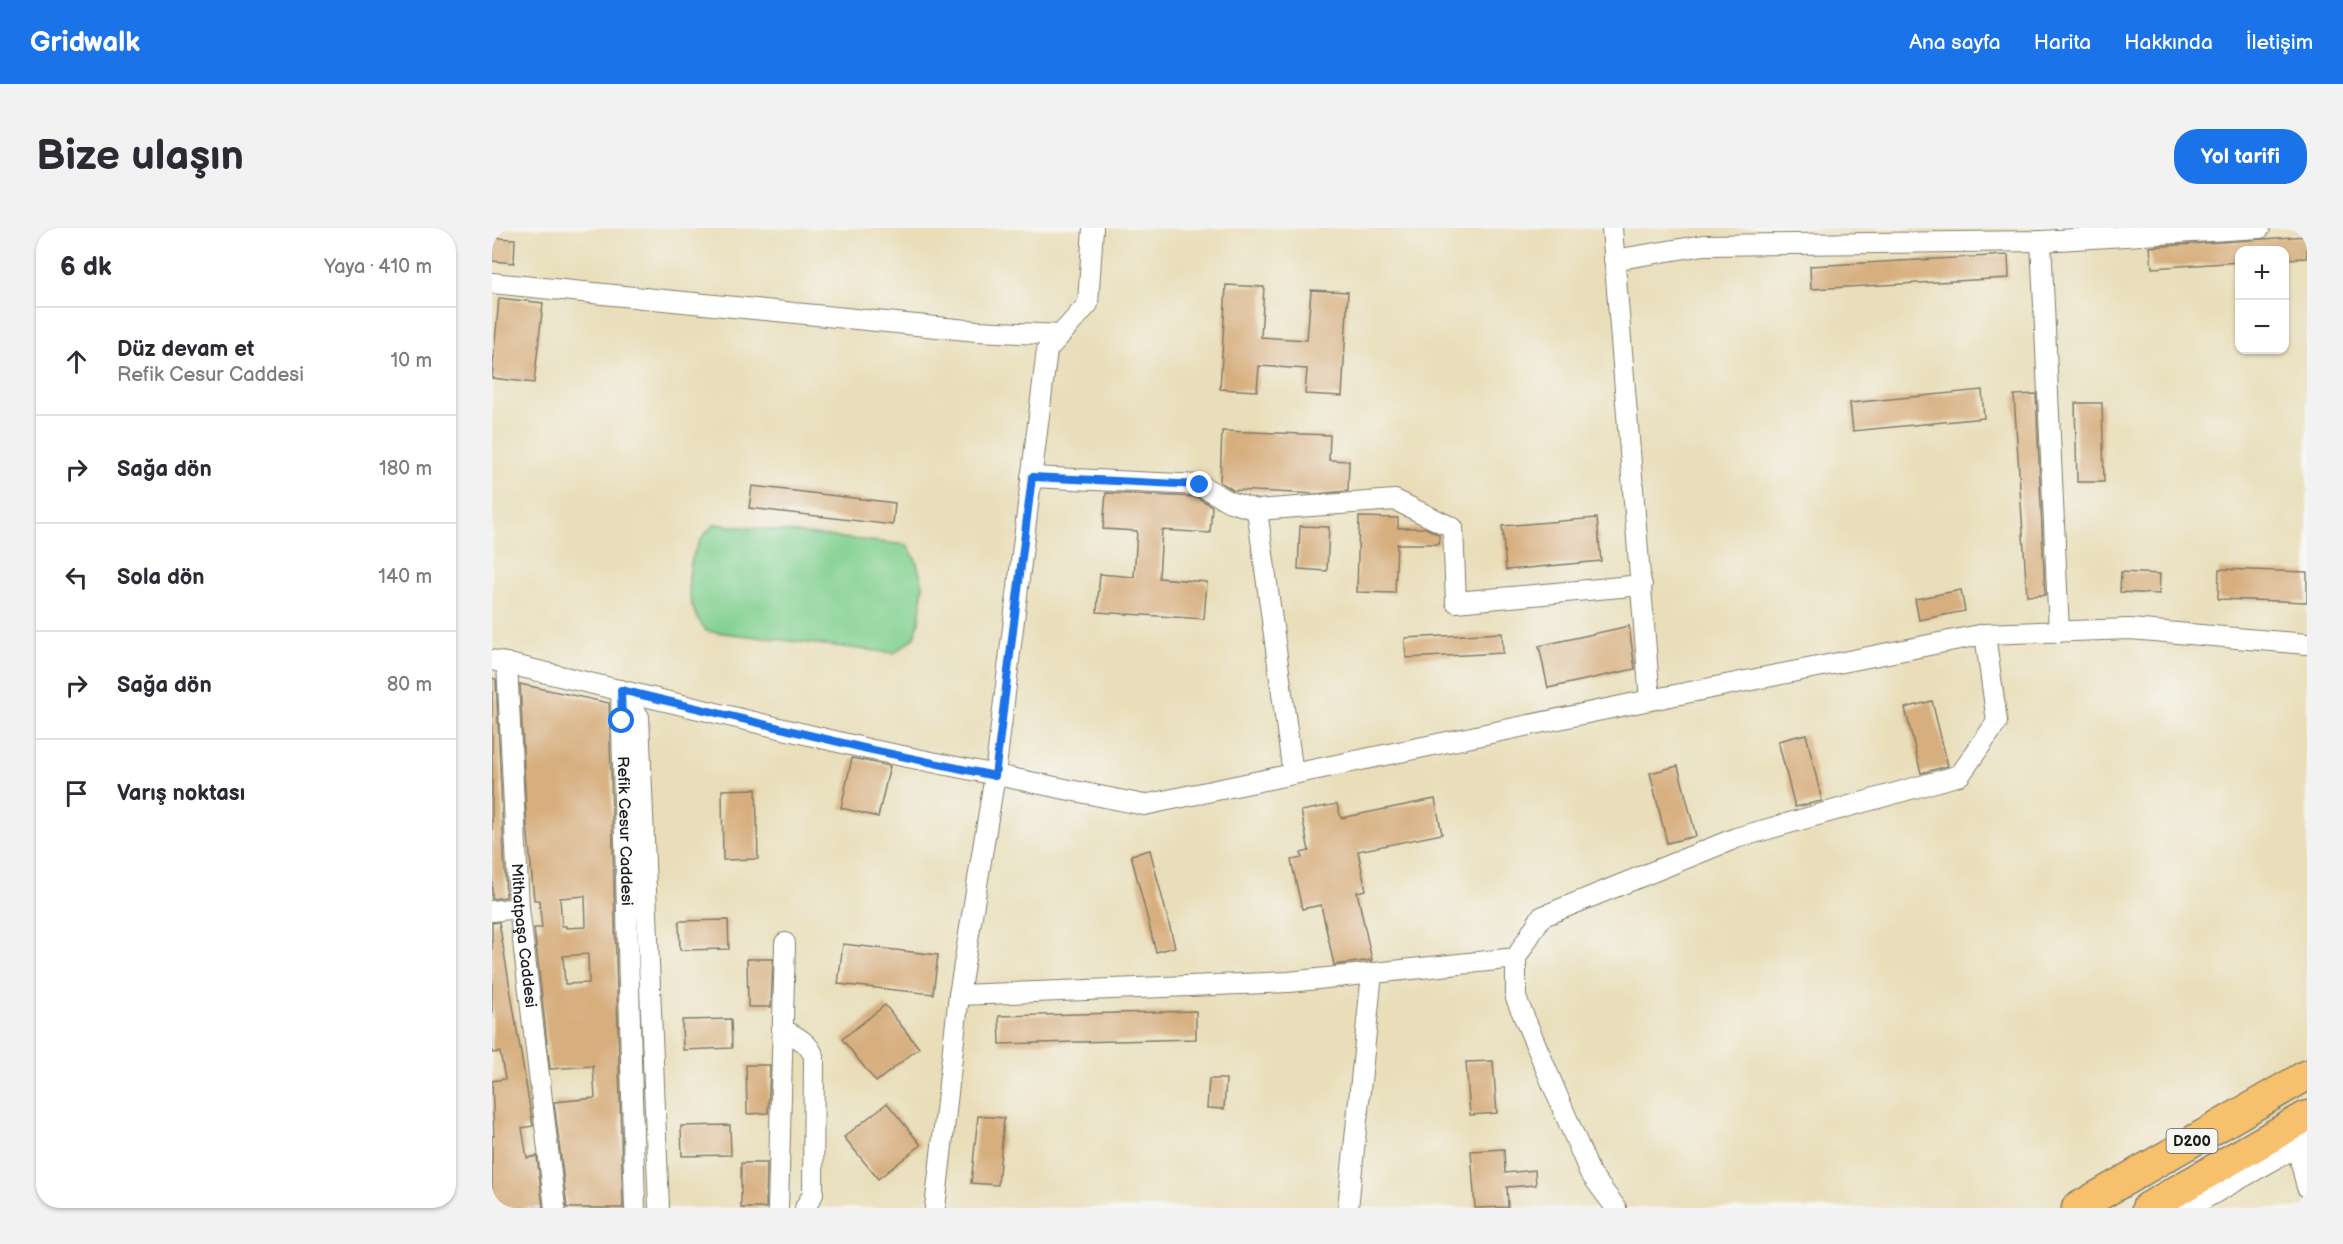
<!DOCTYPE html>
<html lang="tr">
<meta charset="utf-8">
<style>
:root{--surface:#fff;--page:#f2f2f3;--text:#2b2b33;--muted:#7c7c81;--line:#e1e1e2;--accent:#1a73e8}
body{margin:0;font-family:"Balsamiq Sans",sans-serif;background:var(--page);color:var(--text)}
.controls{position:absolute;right:18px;top:18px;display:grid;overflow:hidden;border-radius:12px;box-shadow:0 2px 4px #0004}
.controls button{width:54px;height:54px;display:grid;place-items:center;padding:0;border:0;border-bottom:2px solid var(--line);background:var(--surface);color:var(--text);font:30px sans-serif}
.stop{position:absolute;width:18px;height:18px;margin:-14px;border:4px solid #1a73e8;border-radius:50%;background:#fff}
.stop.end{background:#1a73e8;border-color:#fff;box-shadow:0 2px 6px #0008}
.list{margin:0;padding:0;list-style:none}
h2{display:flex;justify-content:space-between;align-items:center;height:78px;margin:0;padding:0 24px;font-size:26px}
h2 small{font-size:20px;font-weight:400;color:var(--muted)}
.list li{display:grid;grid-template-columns:39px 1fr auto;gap:18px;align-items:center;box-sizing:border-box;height:108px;padding:0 24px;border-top:2px solid var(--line)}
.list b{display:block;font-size:22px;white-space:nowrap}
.list p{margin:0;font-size:20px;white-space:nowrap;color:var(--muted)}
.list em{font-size:20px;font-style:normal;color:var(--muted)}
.icon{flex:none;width:33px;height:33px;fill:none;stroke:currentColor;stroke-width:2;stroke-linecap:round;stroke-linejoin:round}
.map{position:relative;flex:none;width:1815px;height:980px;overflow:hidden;border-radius:24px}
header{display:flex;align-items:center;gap:36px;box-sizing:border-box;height:84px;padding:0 30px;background:var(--accent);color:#fff}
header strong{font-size:28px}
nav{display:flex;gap:33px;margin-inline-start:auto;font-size:21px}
.intro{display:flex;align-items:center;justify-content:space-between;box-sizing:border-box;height:144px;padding:0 36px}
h1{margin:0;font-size:42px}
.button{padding:15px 27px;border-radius:24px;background:var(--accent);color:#fff;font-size:21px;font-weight:700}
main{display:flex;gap:36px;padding:0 36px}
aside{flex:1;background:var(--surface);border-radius:24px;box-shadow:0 2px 4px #0004}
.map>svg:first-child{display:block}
.green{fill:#81d08f;stroke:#4e7656;stroke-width:1.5}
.building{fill:#d7ae7e;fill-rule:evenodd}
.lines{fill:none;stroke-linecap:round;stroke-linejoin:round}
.minor-casing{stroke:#827d6a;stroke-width:22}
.highway-casing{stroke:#827d6a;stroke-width:33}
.minor{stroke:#fff;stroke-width:20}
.highway{stroke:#f7c06c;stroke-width:30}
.route{stroke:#1a73e8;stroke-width:8}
.labels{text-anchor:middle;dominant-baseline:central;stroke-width:4.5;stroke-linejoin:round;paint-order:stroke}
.shield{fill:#f6f6f2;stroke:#5d5d5c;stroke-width:1.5}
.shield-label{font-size:15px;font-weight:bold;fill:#1c1c1c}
.street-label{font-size:16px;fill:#1c1c1c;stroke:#f6f6f2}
</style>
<header>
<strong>Gridwalk</strong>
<nav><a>Ana sayfa</a><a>Harita</a><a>Hakkında</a><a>İletişim</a></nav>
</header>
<div class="intro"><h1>Bize ulaşın</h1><a class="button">Yol tarifi</a></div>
<main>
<aside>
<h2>6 dk<small>Yaya · 410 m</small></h2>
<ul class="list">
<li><svg class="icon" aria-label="ahead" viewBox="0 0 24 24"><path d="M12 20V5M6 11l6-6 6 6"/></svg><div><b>Düz devam et</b><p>Refik Cesur Caddesi</p></div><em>10 m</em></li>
<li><svg class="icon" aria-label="right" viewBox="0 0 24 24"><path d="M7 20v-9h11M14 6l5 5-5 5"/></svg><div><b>Sağa dön</b></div><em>180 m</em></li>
<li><svg class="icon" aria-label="left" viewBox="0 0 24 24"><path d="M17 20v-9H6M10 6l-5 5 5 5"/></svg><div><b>Sola dön</b></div><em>140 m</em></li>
<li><svg class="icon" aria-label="right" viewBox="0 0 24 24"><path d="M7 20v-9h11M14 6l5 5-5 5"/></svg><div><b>Sağa dön</b></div><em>80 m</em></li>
<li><svg class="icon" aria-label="arrive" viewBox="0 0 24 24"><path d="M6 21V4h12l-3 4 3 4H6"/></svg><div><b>Varış noktası</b></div></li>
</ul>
</aside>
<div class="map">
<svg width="1815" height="980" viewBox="0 0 1815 980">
<rect width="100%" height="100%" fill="#f6f6f2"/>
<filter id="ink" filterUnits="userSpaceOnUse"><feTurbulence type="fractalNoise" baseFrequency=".0167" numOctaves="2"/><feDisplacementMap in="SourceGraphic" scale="12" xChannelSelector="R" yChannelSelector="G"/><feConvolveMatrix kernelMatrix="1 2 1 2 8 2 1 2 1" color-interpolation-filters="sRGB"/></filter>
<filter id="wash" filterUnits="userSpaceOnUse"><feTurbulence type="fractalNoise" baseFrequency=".008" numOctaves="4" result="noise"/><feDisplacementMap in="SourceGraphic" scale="24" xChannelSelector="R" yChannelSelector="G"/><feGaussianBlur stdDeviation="1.35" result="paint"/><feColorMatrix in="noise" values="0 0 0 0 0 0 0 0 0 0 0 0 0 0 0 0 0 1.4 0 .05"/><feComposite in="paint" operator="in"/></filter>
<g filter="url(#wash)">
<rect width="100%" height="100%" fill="#e9deb9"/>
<!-- green -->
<path class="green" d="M223 296 415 317 424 332 431 357 427 394 422 410 402 425 214 403C189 372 191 323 223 296Z"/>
<g id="blocks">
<!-- building -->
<g class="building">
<polygon points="1815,8 1815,30 1792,31 1792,22 1748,22 1748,34 1660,40 1658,19"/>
<polygon points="0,10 23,11 22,35 0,33"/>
<polygon points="1516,27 1517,50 1319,61 1318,38"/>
<polygon points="734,57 772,59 769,109 815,112 819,62 856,64 850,168 813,166 815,141 767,138 765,163 728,161"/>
<polygon points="7,70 51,75 42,155 0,150"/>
<polygon points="1490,162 1492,190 1361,203 1358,175"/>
<polygon points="1544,166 1553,367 1535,368 1522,167"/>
<polygon points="1583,175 1610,175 1612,254 1585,254"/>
<polygon points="730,203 838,207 837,232 857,233 856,263 825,266 741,262 728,254"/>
<polygon points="260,258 403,275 401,297 257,280"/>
<polygon points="614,265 705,269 720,278 718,305 670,302 667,350 715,354 712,391 605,384 608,346 642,349 645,303 611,301"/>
<polygon points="867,289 906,290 906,300 934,300 947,307 947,316 905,316 903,365 865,364"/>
<polygon points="1105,290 1109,333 1014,342 1010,298"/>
<polygon points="808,298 837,299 835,343 806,341"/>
<polygon points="1727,341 1815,344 1815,374 1726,371"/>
<polygon points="1629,344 1668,346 1667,366 1628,364"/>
<polygon points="1469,362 1473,383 1427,392 1423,371"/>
<polygon points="1137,398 1143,441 1056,460 1047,418"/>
<polygon points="1010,405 1011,425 914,430 913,410"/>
<polygon points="0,450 4,451 14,669 0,671"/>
<path d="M28 456 117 475 131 980H75L62 874 103 870 101 838 58 841 42 700H50L47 672H42L34 585ZM93 668 94 699 74 700V698H70L68 670ZM96 726 97 755 73 756 71 728Z"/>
<polygon points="1440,473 1456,538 1429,545 1413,480"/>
<polygon points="1314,506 1330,573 1303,579 1286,513"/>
<polygon points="360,530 398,538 386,589 349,580"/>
<polygon points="1186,538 1204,608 1175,615 1158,545"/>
<polygon points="264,561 266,631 231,632 230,562"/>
<polygon points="943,571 950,606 866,623 874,662 865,664 880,732 842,737 829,677 810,681 799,632 810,630 809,625 817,623 809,583 845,576 849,590"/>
<polygon points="658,622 683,719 664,724 639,627"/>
<polygon points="236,692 237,721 188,722 187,693"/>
<polygon points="7,694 41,898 30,900 35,930 45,928 51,980 0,980 0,908 2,908 0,853 13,851 8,824 0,825 0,695"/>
<polygon points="351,716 446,727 441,766 346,756"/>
<polygon points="255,731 281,731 279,779 256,779"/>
<polygon points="393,777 427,820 384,854 350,811"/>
<polygon points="704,783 704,811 508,816 507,788"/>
<polygon points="239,791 240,820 191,822 190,792"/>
<polygon points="1001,833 1005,885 978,887 974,834"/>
<polygon points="254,837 278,837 276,885 255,886"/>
<polygon points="717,851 734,851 732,881 715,880"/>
<polygon points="395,875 429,917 386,951 352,909"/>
<polygon points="486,888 512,890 506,957 479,955"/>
<polygon points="238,897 239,927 190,928 189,898"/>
<polygon points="1012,921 1013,945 1043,942 1044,957 1015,959 1016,979 983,980 979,923"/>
<polygon points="249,935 275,935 274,980 249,980"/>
</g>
</g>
</g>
<g filter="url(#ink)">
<use href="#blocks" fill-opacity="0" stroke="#827d6a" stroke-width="1.5"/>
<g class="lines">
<!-- minor casing -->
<g class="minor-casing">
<g id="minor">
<polyline points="1120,0 1158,472"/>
<polyline points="1549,13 1567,404"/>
<polyline points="1122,32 1212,17 1549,13 1768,0"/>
<polyline points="0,55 485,103 568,107"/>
<polyline points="539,249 708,257 738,274 765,282 903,272 961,300 964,374 1150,357"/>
<polyline points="765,282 801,546"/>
<polyline points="0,432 376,521 652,577 1158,472 1493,406 1638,401 1815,416"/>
<path id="s1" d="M15 435 27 680 63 980"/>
<polyline points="129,462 147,489 167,980"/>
<path id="s2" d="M129 462 143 980"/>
<polyline points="0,683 27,680"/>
<polyline points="1024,730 1024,770 1098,945 1124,980"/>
<polyline points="467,767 797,754 1024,730 1049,689 1244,610 1468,547 1505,494 1493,406"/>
<path d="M290 801C303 808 317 814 322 829L321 966 313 980"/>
<polyline points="1805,919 1815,959"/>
<polyline points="286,980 293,715"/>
<polyline points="443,980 467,767 503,547 555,122 596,76 601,0"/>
<polyline points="856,980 880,745"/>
<polyline points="1696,980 1815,913"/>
</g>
</g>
<!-- highway casing -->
<g class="highway-casing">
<g id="highway">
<polyline points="1585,980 1815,847"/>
<polyline points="1655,980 1815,888"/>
</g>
</g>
<!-- minor -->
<use href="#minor" class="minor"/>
<!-- highway -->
<use href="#highway" class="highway"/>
</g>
</g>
<g class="lines" filter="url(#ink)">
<!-- route -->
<polyline class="route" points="130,493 129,462 376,521 503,548 540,249 708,257"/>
</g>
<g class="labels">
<!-- shield labels -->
<rect class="shield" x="1674.5" y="901" width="51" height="24" rx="4.5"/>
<g class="shield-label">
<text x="1700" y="913">D200</text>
</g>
<!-- street labels -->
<g class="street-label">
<text stroke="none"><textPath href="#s2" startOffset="141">Refik Cesur Caddesi</textPath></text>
<text stroke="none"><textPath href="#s1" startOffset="273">Mithatpaşa Caddesi</textPath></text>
</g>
</g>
</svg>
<div class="controls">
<button>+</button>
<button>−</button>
</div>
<div class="stop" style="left:130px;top:493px"></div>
<div class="stop end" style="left:708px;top:257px"></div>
</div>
</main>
